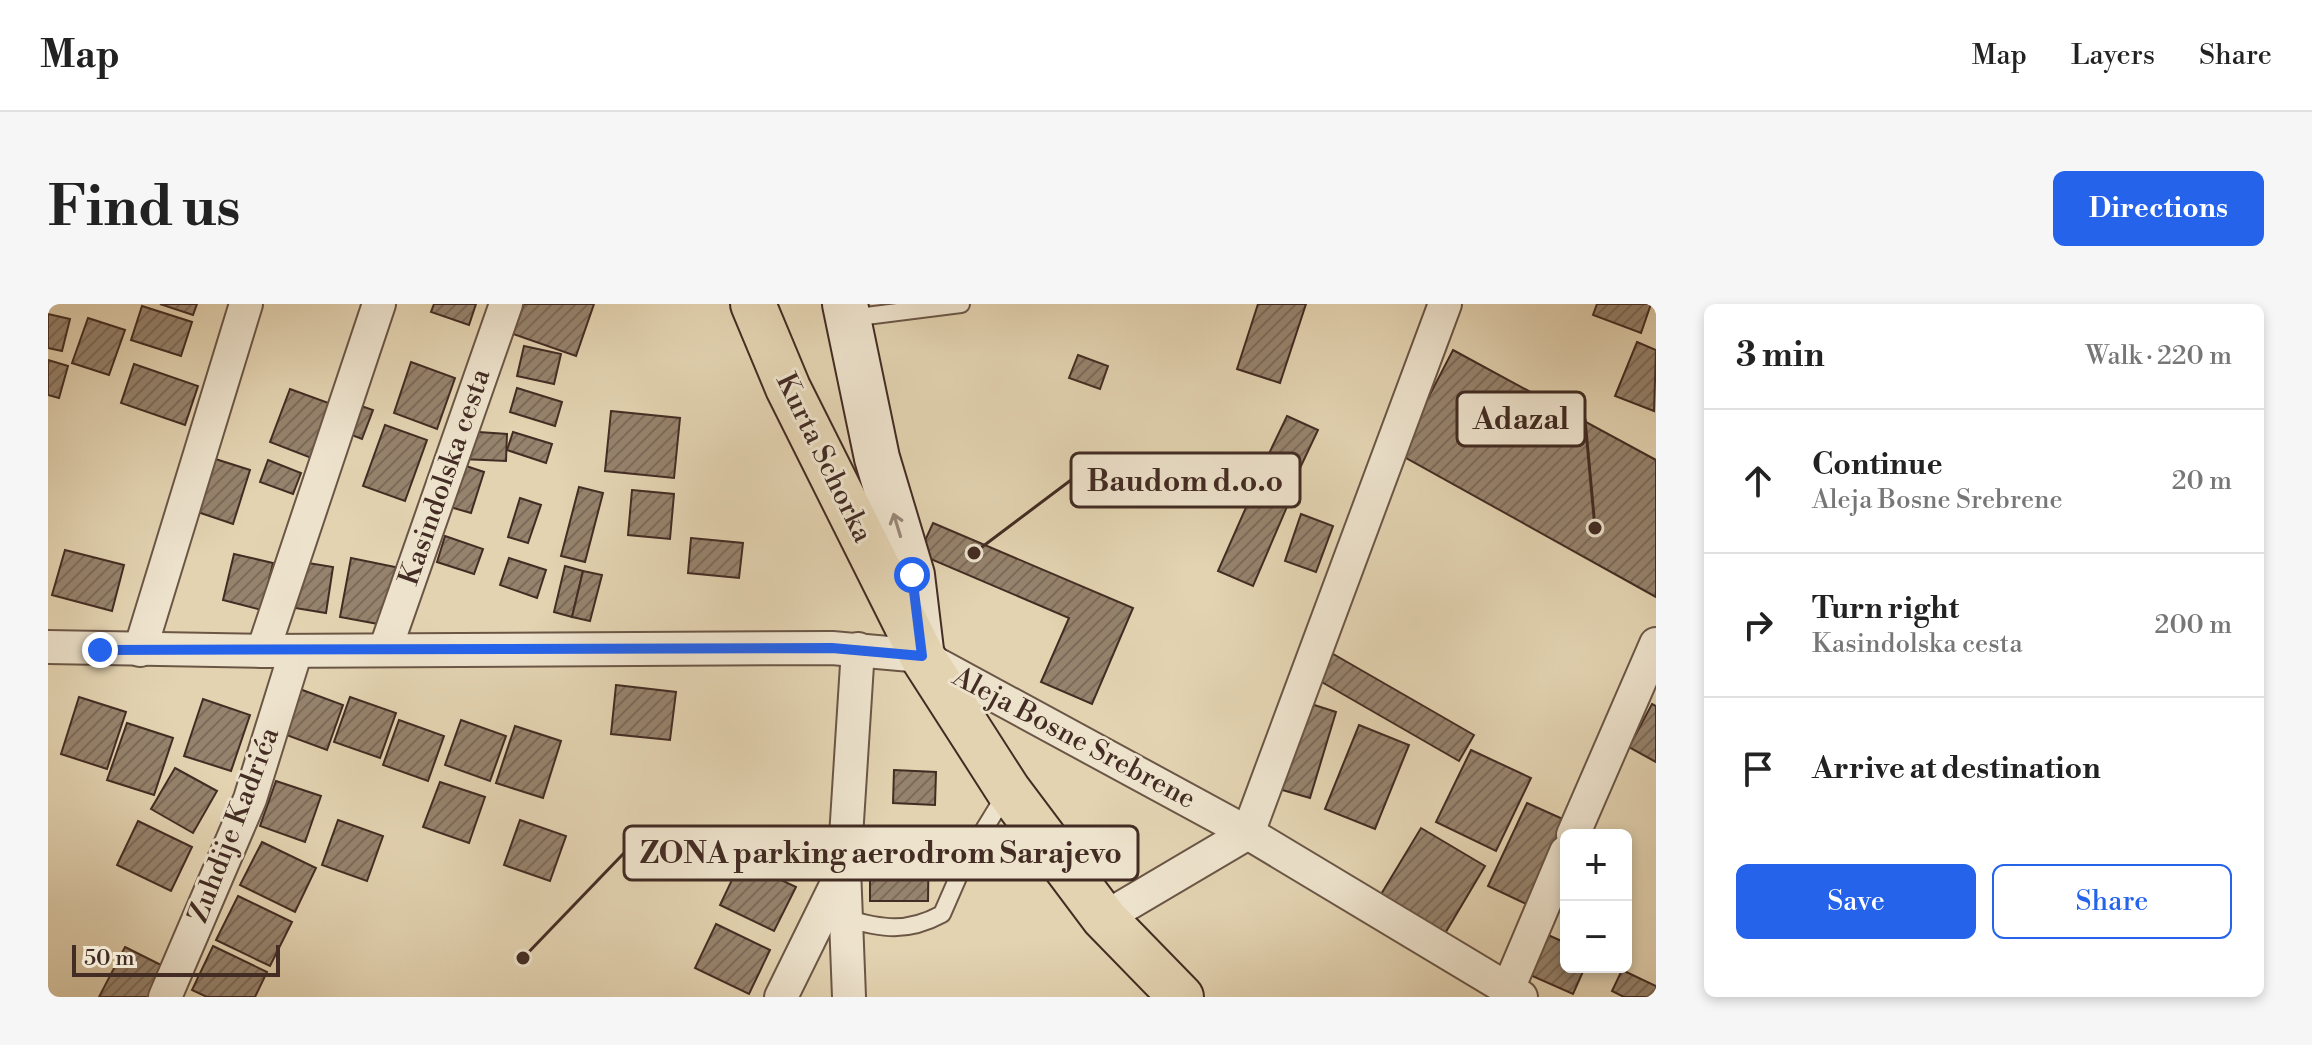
<!DOCTYPE html>
<meta charset="utf-8">
<style>
:root{--surface:#fff;--page:#f6f6f6;--text:#222;--muted:#767676;--line:#e0e0e0;--accent:#2563eb}
body{margin:0;font-family:"Libre Bodoni",serif;background:var(--page);color:var(--text)}
.controls{position:absolute;right:24px;bottom:24px;display:grid;overflow:hidden;border-radius:12px;box-shadow:0 4px 12px #0003}
.controls button{width:72px;height:72px;display:grid;place-items:center;padding:0;border:0;border-bottom:2px solid var(--line);background:var(--surface);color:var(--text);font:40px sans-serif}
.scale{position:absolute;left:24px;bottom:20px;width:208px;box-sizing:border-box;padding-left:8px;border:4px solid #432c23;border-top:0;font-size:22px;line-height:28px;white-space:nowrap;color:#432c23;-webkit-text-stroke:6px #ede2cc;paint-order:stroke}
.stop{position:absolute;width:24px;height:24px;margin:-18px;border:6px solid #2563eb;border-radius:50%;background:#fff}
.stop.end{background:#2563eb;border-color:#fff;box-shadow:0 2px 8px #0008}
.list{margin:0;padding:0;list-style:none}
h2{display:flex;justify-content:space-between;align-items:center;height:104px;margin:0;padding:0 32px;font-size:34px}
h2 small{font-size:26px;font-weight:400;color:var(--muted)}
.list li{display:grid;grid-template-columns:52px 1fr auto;gap:24px;align-items:center;box-sizing:border-box;height:144px;padding:0 32px;border-top:2px solid var(--line)}
.list b{display:block;font-size:30px;white-space:nowrap}
.list p{margin:0;font-size:26px;white-space:nowrap;color:var(--muted)}
.list em{font-size:26px;font-style:normal;color:var(--muted)}
.actions{display:flex;gap:16px;padding:24px 32px}
.actions a{flex:1;padding:18px 0;border:2px solid var(--accent);border-radius:12px;text-align:center;font-size:28px;color:var(--accent)}
.actions .main{background:var(--accent);color:#fff}
.icon{flex:none;width:44px;height:44px;fill:none;stroke:currentColor;stroke-width:2;stroke-linecap:round;stroke-linejoin:round}
.map{position:relative;flex:none;width:1608px;height:693px;overflow:hidden;border-radius:12px}
header{display:flex;align-items:center;gap:48px;box-sizing:border-box;height:112px;padding:0 40px;background:var(--surface);border-bottom:2px solid var(--line)}
header strong{font-size:38px}
nav{display:flex;gap:44px;margin-inline-start:auto;font-size:28px}
.intro{display:flex;align-items:center;justify-content:space-between;box-sizing:border-box;height:192px;padding:0 48px}
h1{margin:0;font-size:56px}
.button{padding:20px 36px;border-radius:12px;background:var(--accent);color:#fff;font-size:28px;font-weight:700}
main{display:flex;gap:48px;padding:0 48px}
aside{flex:1;background:var(--surface);border-radius:12px;box-shadow:0 4px 12px #0003}
.map>svg:first-child{display:block}
.building{fill:url(#building-hatch);stroke:#432c23;stroke-width:2}
.lines{fill:none;stroke-linecap:round;stroke-linejoin:round}
.lane-casing{stroke:#6b5646;stroke-width:20}
.street-casing{stroke:#6b5646;stroke-width:36}
.secondary-casing{stroke:#432c23;stroke-width:48}
.primary-casing{stroke:#432c23;stroke-width:48}
.lane{stroke:#ede2cc;stroke-width:16}
.street{stroke:#ede2cc;stroke-width:32}
.secondary{stroke:#ede2cc;stroke-width:44}
.primary{stroke:#e3d3b1;stroke-width:44}
.oneway{stroke:#988778}
.route{stroke:#2563eb;stroke-width:10}
.labels{text-anchor:middle;dominant-baseline:central;stroke-width:6;stroke-linejoin:round;paint-order:stroke}
.street-label{font-size:28px;fill:#432c23;stroke:#ede2cc}
.leader{fill:none;stroke:#432c23;stroke-width:3}
.callout-dot{fill:#432c23;stroke:#ede2cc;stroke-width:3}
.callout{fill:#ede2cc;stroke:#432c23;stroke-width:3}
.callout-label{font-size:30px;text-anchor:middle;font-weight:bold;fill:#432c23}
</style>
<header>
<strong>Map</strong>
<nav><a>Map</a><a>Layers</a><a>Share</a></nav>
</header>
<div class="intro"><h1>Find us</h1><a class="button">Directions</a></div>
<main>
<div class="map">
<svg width="1608" height="693" viewBox="0 0 1608 693">
<defs>
<pattern id="building-hatch" width="6" height="6" patternUnits="userSpaceOnUse" patternTransform="scale(2)"><rect width="6" height="6" fill="#96836d"/><path d="M-1 1l2-2M0 6l6-6M5 7l2-2" fill="none" stroke="#7c6b59"/></pattern>
</defs>
<rect width="100%" height="100%" fill="#e3d3b1"/>
<filter id="stains"><feTurbulence type="fractalNoise" baseFrequency=".0025" numOctaves="4"/><feColorMatrix values="0 0 0 0 .2 0 0 0 0 .09 0 0 0 0 .02 0 0 0 .5 -.17"/></filter>
<radialGradient id="worn" r=".72"><stop offset=".6" stop-color="#630" stop-opacity="0"/><stop offset="1" stop-color="#630" stop-opacity=".3"/></radialGradient>
<!-- building -->
<g class="building">
<polygon points="112,0 149,0 145,11"/>
<polygon points="386,0 428,0 421,21 383,8"/>
<polygon points="476,0 546,0 528,52 465,30"/>
<polygon points="1210,0 1258,0 1232,79 1189,65"/>
<polygon points="1549,0 1603,0 1593,29 1545,11"/>
<polygon points="94,2 144,18 133,52 83,36"/>
<polygon points="0,10 22,15 14,47 0,44"/>
<polygon points="40,14 77,26 61,71 24,59"/>
<polygon points="1589,38 1608,46 1606,107 1567,92"/>
<polygon points="476,42 513,50 506,80 469,72"/>
<polygon points="1405,46 1608,156 1608,293 1351,150"/>
<polygon points="1030,51 1060,62 1052,85 1021,74"/>
<polygon points="0,56 20,62 11,94 0,91"/>
<polygon points="363,58 407,74 389,125 346,109"/>
<polygon points="86,60 150,82 137,121 73,99"/>
<polygon points="469,84 514,98 507,122 462,108"/>
<polygon points="242,85 286,101 266,155 222,138"/>
<polygon points="302,98 325,106 314,135 291,126"/>
<polygon points="563,107 632,114 626,174 557,167"/>
<polygon points="1239,112 1270,126 1245,179 1214,164"/>
<polygon points="337,121 379,136 357,197 315,182"/>
<polygon points="416,127 459,130 458,157 414,155"/>
<polygon points="465,128 504,140 498,159 459,146"/>
<polygon points="158,152 202,166 185,220 141,205"/>
<polygon points="220,156 253,169 245,190 212,178"/>
<polygon points="415,161 436,168 423,209 402,203"/>
<polygon points="531,183 555,189 537,258 513,252"/>
<polygon points="1207,183 1241,198 1205,282 1170,267"/>
<polygon points="584,186 626,190 622,235 580,231"/>
<polygon points="472,194 493,201 480,239 460,233"/>
<polygon points="1253,210 1285,222 1268,268 1237,257"/>
<polygon points="885,219 1085,304 1044,400 993,378 1021,314 871,250"/>
<polygon points="397,232 435,245 426,270 389,258"/>
<polygon points="643,234 695,239 691,274 640,269"/>
<polygon points="17,246 76,261 64,307 4,291"/>
<polygon points="186,250 225,259 214,306 175,296"/>
<polygon points="303,254 352,264 341,322 292,313"/>
<polygon points="461,254 498,266 489,294 452,281"/>
<polygon points="248,257 285,263 278,309 241,303"/>
<polygon points="517,262 535,267 524,313 506,308"/>
<polygon points="535,267 554,271 542,317 524,313"/>
<polygon points="1280,347 1426,431 1411,457 1265,373"/>
<polygon points="568,381 628,388 622,436 563,430"/>
<polygon points="249,384 295,401 279,446 233,429"/>
<polygon points="31,393 78,408 59,465 13,450"/>
<polygon points="302,393 348,409 332,454 286,438"/>
<polygon points="155,395 202,411 183,467 136,452"/>
<polygon points="1257,398 1288,408 1262,494 1231,485"/>
<polygon points="1604,400 1608,402 1608,458 1581,443"/>
<polygon points="351,416 396,432 380,477 335,461"/>
<polygon points="413,416 458,432 442,477 397,461"/>
<polygon points="79,419 125,434 106,491 59,476"/>
<polygon points="1311,421 1361,441 1327,525 1277,505"/>
<polygon points="467,422 513,437 495,494 448,479"/>
<polygon points="1423,446 1483,474 1448,547 1388,518"/>
<polygon points="127,464 169,487 145,529 103,505"/>
<polygon points="846,466 888,468 887,501 845,499"/>
<polygon points="228,477 273,492 257,538 212,522"/>
<polygon points="392,478 437,493 421,539 375,523"/>
<polygon points="1479,499 1526,520 1487,604 1440,582"/>
<polygon points="290,516 335,532 319,577 274,561"/>
<polygon points="472,516 518,532 502,577 456,561"/>
<polygon points="90,517 144,543 123,587 69,561"/>
<polygon points="822,524 881,524 880,597 822,597"/>
<polygon points="1373,524 1437,562 1396,631 1332,592"/>
<polygon points="214,538 268,564 247,608 192,581"/>
<polygon points="693,557 748,583 726,627 672,601"/>
<polygon points="190,592 244,618 222,662 168,636"/>
<polygon points="668,620 722,646 701,690 647,664"/>
<polygon points="1500,631 1518,639 1518,663 1537,663 1525,690 1482,671"/>
<polygon points="165,642 219,668 207,693 159,693 144,686"/>
<polygon points="77,643 121,665 106,693 51,693"/>
<polygon points="1574,666 1608,682 1608,693 1576,693 1564,687"/>
</g>
<g class="lines">
<!-- lane casing -->
<g class="lane-casing">
<g id="lane">
<polyline points="802,14 913,0"/>
<path d="M797 614C834 625 859 629 894 610L918 555 959 488"/>
</g>
</g>
<!-- street casing -->
<g class="street-casing">
<g id="street">
<polyline points="0,343 215,347 784,344 874,352 1200,529 1473,693"/>
<polyline points="92,346 198,0"/>
<polyline points="337,346 458,0"/>
<polyline points="215,347 331,0"/>
<polyline points="1525,531 1608,340"/>
<polyline points="1056,614 1200,529 1397,0"/>
<polyline points="1460,685 1518,548"/>
<polyline points="117,693 202,495 248,347"/>
<polyline points="733,693 793,571"/>
<polyline points="801,693 796,564 810,345"/>
</g>
</g>
<!-- secondary casing -->
<g class="secondary-casing">
<polyline id="secondary" points="797,0 829,154 864,271 873,346"/>
</g>
<!-- primary casing -->
<g class="primary-casing">
<polyline id="primary" points="705,0 740,84 874,352 960,486 1056,614 1133,693"/>
</g>
<!-- lane -->
<use href="#lane" class="lane"/>
<!-- street -->
<use href="#street" class="street"/>
<!-- secondary -->
<use href="#secondary" class="secondary"/>
<!-- primary -->
<use href="#primary" class="primary"/>
</g>
<!-- one-way arrows -->
<defs><path id="oneway-shaft" d="M-6 0H5M1.5-3L5.5 0L1.5 3" fill="none" stroke-width="1.6" stroke-linecap="round" stroke-linejoin="round" transform="scale(2)"/></defs>
<use class="oneway" href="#oneway-shaft" transform="translate(849 221) rotate(-107)"/>
<g class="lines">
<!-- route -->
<polyline class="route" points="52,346 784,344 874,352 864,271"/>
</g>
<g class="labels">
<!-- street labels -->
<g class="street-label">
<text transform="translate(776 154) rotate(64)">Kurta Schorka</text>
<text transform="translate(397 173) rotate(-71)">Kasindolska cesta</text>
<text transform="translate(1026 434) rotate(28)">Aleja Bosne Srebrene</text>
<text transform="translate(186 521) rotate(-69)">Zuhdije Kadrića</text>
</g>
</g>
<!-- callouts -->
<path class="leader" d="M1547 224L1537 115M926 249L1023 176M475 654L576 549"/>
<g class="callout-dot">
<circle cx="1547" cy="224" r="8"/>
<circle cx="926" cy="249" r="8"/>
<circle cx="475" cy="654" r="8"/>
</g>
<g class="callout">
<rect x="1409" y="88" width="128" height="54" rx="8"/>
<rect x="1023" y="149" width="229" height="54" rx="8"/>
<rect x="576" y="522" width="514" height="54" rx="8"/>
</g>
<g class="callout-label">
<text x="1473" y="125">Adazal</text>
<text x="1137" y="187">Baudom d.o.o</text>
<text x="833" y="559">ZONA parking aerodrom Sarajevo</text>
</g>
<rect width="100%" height="100%" filter="url(#stains)"/>
<rect width="100%" height="100%" fill="url(#worn)"/>
</svg>
<div class="controls">
<button>+</button>
<button>−</button>
</div>
<div class="scale">50 m</div>
<div class="stop" style="left:864px;top:271px"></div>
<div class="stop end" style="left:52px;top:346px"></div>
</div>
<aside>
<h2>3 min<small>Walk · 220 m</small></h2>
<ul class="list">
<li><svg class="icon" aria-label="ahead" viewBox="0 0 24 24"><path d="M12 20V5M6 11l6-6 6 6"/></svg><div><b>Continue</b><p>Aleja Bosne Srebrene</p></div><em>20 m</em></li>
<li><svg class="icon" aria-label="right" viewBox="0 0 24 24"><path d="M7 20v-9h11M14 6l5 5-5 5"/></svg><div><b>Turn right</b><p>Kasindolska cesta</p></div><em>200 m</em></li>
<li><svg class="icon" aria-label="arrive" viewBox="0 0 24 24"><path d="M6 21V4h12l-3 4 3 4H6"/></svg><div><b>Arrive at destination</b></div></li>
</ul>
<div class="actions"><a class="main">Save</a><a>Share</a></div>
</aside>
</main>
